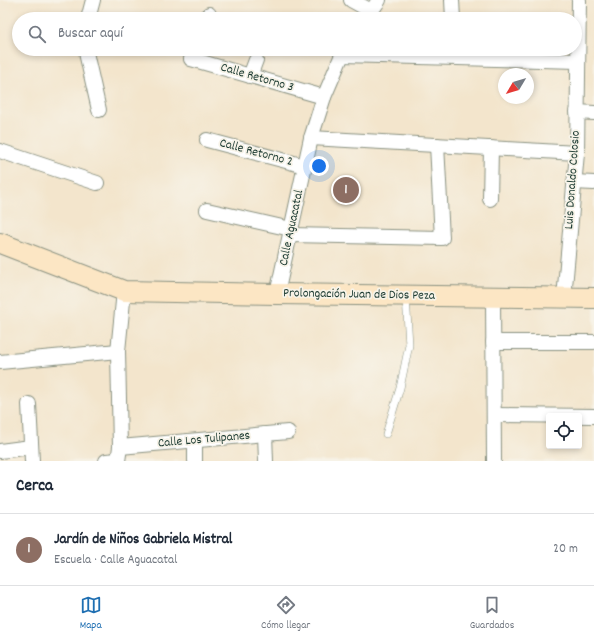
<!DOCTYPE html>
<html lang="es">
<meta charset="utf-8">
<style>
:root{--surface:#fff;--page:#f2f2f3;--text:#1f2937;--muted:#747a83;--line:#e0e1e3;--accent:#1f6fb2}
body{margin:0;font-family:Dekko,sans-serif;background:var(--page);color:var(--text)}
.controls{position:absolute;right:12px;bottom:12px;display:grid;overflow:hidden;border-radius:4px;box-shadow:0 2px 6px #0003}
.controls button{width:36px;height:36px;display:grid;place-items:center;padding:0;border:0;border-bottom:1px solid var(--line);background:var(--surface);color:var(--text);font:20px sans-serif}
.compass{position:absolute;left:498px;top:68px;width:36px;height:36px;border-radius:50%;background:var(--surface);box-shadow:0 2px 6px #0003;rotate:232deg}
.you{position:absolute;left:319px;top:166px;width:14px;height:14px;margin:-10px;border:3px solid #fff;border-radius:50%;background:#1a73e8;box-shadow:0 0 0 6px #1a73e833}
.badge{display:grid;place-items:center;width:26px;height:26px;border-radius:50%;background:var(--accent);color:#fff;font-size:13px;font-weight:700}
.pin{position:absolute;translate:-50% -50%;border:2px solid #fff;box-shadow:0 1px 4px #0006}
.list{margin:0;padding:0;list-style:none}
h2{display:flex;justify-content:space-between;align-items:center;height:52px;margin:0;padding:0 16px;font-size:17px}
h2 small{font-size:13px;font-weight:400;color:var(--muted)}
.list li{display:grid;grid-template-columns:26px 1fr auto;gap:12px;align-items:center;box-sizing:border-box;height:72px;padding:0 16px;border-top:1px solid var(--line)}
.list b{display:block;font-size:15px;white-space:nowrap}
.list p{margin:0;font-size:13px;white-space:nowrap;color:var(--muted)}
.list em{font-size:13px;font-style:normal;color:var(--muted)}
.icon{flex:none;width:22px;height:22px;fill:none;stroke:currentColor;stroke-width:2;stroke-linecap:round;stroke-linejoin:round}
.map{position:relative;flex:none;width:594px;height:461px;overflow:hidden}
.search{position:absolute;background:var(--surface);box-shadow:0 2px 6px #0003;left:12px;right:12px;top:12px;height:44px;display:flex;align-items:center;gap:10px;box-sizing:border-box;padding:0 14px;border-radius:22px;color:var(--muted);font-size:15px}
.sheet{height:124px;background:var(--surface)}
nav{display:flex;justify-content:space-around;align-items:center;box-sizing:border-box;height:56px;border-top:1px solid var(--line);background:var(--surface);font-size:11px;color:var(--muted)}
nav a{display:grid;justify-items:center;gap:2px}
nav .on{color:var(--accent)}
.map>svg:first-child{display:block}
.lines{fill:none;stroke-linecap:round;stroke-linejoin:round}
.lane-casing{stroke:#899180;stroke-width:8}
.street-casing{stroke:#899180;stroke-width:16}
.secondary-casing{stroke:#899180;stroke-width:22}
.lane{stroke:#fff;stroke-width:7}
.street{stroke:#fff;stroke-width:14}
.secondary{stroke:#fce6c4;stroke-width:20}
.labels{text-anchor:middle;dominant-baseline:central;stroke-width:3.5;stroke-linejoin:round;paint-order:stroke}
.street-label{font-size:13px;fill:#1f3d34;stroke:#f7f3e8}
</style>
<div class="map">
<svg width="594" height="461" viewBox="0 0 594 461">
<rect width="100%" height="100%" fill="#f7f3e8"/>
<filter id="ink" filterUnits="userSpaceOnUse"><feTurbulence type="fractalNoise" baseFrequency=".025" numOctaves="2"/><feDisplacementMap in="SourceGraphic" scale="8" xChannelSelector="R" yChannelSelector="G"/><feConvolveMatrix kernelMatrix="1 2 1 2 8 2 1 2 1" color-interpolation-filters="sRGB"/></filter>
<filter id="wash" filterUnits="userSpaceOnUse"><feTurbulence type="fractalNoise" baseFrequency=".012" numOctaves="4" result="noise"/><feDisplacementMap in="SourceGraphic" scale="16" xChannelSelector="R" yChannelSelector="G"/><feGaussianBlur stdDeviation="0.9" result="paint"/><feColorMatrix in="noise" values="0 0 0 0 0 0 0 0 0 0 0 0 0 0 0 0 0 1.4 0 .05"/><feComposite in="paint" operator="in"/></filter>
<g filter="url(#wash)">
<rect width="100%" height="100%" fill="#f3e5cc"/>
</g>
<g filter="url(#ink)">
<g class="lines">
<!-- lane casing -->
<g class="lane-casing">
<polyline id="lane" points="386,434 400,388 409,345 406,296"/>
</g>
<!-- street casing -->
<g class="street-casing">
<g id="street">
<polyline points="351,0 371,11"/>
<polyline points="452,0 453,19"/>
<polyline points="88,19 93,0"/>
<polyline points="206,19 209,14"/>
<polyline points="366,19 379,0"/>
<polyline points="86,49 87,57 99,110"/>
<polyline points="195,49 191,59 324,97"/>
<polyline points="342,55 578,61"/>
<polyline points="250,76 256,60"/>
<polyline points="577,112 594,113"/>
<polyline points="311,138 577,153"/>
<polyline points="207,140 305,166"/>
<polyline points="0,151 97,183"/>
<polyline points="574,182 594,183"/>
<polyline points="490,199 491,148"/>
<polyline points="207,210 291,229"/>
<polyline points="290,235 442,238 437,145"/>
<polyline points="277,294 311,138 324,97 342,55 346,49"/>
<polyline points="493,297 494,461"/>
<polyline points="564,298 577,153 579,0"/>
<polyline points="493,342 594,342"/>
<polyline points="0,362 118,351"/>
<polyline points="29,404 32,461"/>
<polyline points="494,415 594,416"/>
<polyline points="265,434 266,461"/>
<polyline points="195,441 195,461"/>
<polyline points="120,447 288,432"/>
<polyline points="0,451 31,447"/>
<polyline points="106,461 118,460"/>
<polyline points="118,461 120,447 118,351 124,291"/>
</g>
</g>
<!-- secondary casing -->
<g class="secondary-casing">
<polyline id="secondary" points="0,243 124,291 277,294 594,298"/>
</g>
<!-- lane -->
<use href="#lane" class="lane"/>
<!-- street -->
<use href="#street" class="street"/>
<!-- secondary -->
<use href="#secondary" class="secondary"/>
</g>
</g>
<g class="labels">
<!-- street labels -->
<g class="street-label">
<text transform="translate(257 78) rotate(16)">Calle Retorno 3</text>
<text transform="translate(256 153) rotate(15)">Calle Retorno 2</text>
<text transform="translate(573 180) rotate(-86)">Luis Donaldo Colosio</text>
<text transform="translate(292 228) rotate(-78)">Calle Aguacatal</text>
<text transform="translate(359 295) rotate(1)">Prolongación Juan de Dios Peza</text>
<text transform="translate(204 440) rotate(-5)">Calle Los Tulipanes</text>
</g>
</g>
</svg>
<div class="controls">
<button><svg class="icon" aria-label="locate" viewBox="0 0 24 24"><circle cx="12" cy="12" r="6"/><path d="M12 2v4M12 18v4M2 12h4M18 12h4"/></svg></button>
</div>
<svg class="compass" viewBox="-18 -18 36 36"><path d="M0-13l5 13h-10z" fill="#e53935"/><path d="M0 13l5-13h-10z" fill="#747a83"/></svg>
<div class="you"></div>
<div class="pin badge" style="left:346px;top:190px;background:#8d6e63">1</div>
<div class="search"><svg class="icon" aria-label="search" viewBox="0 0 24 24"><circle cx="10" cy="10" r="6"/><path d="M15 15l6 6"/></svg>Buscar aquí</div>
</div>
<section class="sheet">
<h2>Cerca<small></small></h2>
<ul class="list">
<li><span class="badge" style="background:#8d6e63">1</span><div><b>Jardín de Niños Gabriela Mistral</b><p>Escuela · Calle Aguacatal</p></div><em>20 m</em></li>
</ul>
</section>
<nav>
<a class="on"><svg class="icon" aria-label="map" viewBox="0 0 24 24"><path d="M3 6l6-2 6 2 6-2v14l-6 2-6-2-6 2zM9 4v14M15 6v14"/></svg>Mapa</a>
<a><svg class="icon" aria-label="directions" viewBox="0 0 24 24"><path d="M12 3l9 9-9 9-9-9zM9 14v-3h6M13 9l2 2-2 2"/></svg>Cómo llegar</a>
<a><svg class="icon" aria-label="saved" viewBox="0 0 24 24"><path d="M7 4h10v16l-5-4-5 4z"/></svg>Guardados</a>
</nav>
